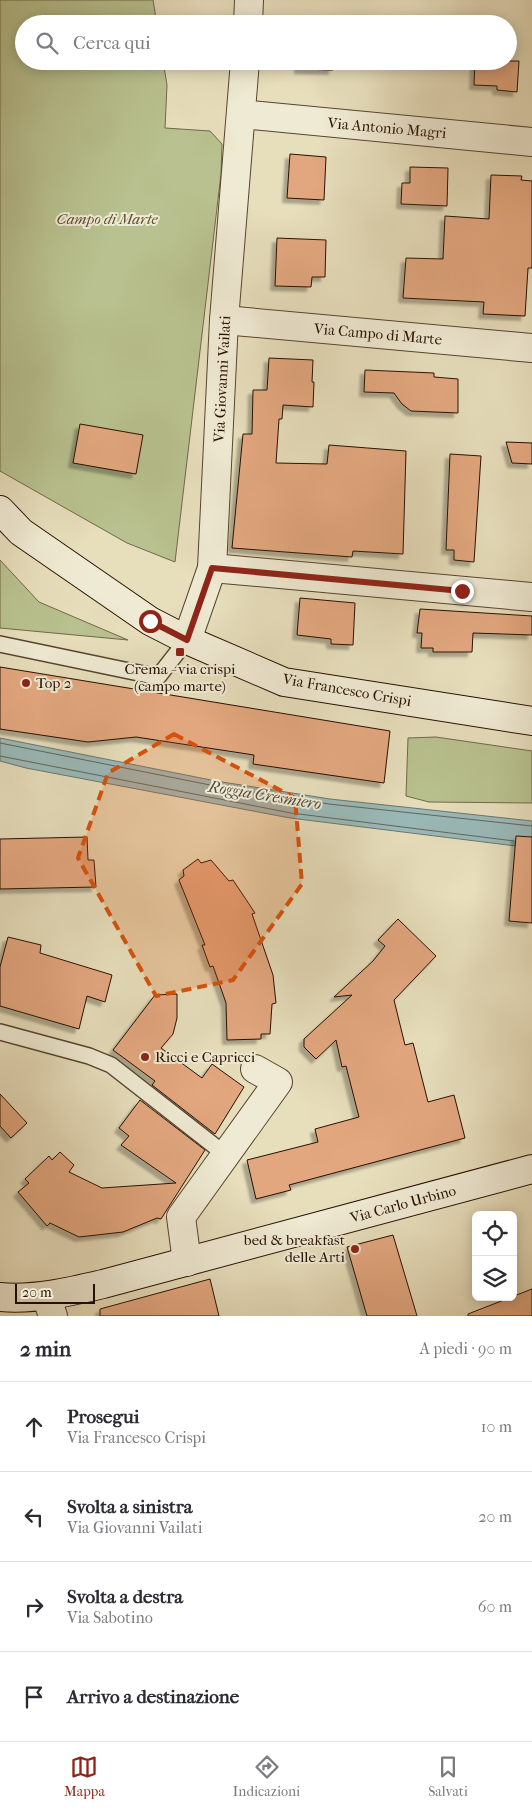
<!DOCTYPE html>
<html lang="it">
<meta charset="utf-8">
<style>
:root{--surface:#fff;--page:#f2f2f3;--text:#2b2b33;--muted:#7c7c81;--line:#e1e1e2;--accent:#8f2418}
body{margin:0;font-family:"IM FELL French Canon",serif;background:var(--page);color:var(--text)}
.controls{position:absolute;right:15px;bottom:15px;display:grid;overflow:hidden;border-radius:8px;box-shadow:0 2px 12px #0003}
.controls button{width:45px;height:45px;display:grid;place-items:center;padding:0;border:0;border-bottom:1px solid var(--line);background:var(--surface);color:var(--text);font:25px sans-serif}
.scale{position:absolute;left:15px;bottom:12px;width:80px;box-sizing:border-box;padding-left:5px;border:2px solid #271000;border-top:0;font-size:14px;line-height:18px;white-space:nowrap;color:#271000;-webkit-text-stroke:4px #efead3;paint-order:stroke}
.stop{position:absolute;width:15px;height:15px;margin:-11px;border:4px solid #8f2418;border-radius:50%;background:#fff}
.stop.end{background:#8f2418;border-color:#fff;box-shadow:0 1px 5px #0008}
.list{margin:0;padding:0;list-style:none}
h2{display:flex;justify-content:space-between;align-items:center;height:65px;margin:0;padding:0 20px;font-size:21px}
h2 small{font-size:16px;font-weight:400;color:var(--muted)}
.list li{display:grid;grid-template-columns:32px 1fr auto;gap:15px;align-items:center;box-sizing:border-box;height:90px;padding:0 20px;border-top:1px solid var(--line)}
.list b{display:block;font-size:19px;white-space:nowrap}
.list p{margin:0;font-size:16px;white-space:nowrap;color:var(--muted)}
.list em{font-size:16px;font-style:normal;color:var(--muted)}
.icon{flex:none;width:28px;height:28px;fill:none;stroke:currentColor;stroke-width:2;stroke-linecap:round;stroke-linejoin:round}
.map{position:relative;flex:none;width:532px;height:1316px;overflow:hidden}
.search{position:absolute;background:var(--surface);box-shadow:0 2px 12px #0003;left:15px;right:15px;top:15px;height:55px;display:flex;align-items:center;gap:12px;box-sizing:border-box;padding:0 18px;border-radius:28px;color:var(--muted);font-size:19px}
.sheet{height:425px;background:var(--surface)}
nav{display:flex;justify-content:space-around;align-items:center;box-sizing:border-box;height:70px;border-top:1px solid var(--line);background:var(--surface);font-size:14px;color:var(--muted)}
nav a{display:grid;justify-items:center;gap:2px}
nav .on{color:var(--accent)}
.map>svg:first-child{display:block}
.green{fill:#b8c18f;stroke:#706848}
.water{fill:#9abab9;stroke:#6c766f}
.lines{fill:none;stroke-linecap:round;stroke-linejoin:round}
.shore{stroke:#60655c;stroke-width:1}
.building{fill:#e3a77f;stroke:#271000;filter:url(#shadow)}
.lane-casing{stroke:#57442f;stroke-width:18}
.street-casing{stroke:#57442f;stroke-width:30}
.secondary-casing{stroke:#271000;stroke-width:30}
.lane{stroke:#efead3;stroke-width:15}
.street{stroke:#efead3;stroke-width:28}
.secondary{stroke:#efead3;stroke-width:28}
.route{stroke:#8f2418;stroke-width:6}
.marked{fill:#d5520b;fill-opacity:0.2;stroke:#d5520b;stroke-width:4;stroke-dasharray:10 6;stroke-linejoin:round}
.poi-dot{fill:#8f2418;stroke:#efead3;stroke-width:2}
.labels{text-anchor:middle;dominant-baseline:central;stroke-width:4;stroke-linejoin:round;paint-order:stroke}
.street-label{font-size:15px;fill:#271000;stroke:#efead3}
.park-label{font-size:15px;font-style:italic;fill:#5a4e32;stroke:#efead3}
.poi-label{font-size:15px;fill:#271000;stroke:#efead3;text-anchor:start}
.water-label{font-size:16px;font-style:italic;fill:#4f4c41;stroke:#efead3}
</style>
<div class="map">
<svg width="532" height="1316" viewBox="0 0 532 1316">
<defs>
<filter id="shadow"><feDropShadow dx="-4.5" dy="4.5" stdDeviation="1" flood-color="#0004"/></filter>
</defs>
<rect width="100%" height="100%" fill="#e7debc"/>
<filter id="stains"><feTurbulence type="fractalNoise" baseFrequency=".004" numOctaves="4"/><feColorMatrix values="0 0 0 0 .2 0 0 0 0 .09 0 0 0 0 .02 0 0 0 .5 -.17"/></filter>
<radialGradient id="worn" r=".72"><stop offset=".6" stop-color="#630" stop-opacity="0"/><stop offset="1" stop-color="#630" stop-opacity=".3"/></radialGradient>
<!-- green -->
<g class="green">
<polygon points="0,0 153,0 157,24 24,24 24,61 163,61 167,85 165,128 210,131 222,144 221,174 175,562 127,543 0,471"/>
<polygon points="0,560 39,602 128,640 0,628"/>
<polygon points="436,737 532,751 532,803 429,802 406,796 408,738"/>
</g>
<!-- water -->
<polygon class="water" points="0,738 216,781 330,799 532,821 532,848 290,818 26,768 0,761"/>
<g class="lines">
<!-- shore -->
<g class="shore">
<polyline points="0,743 215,786 329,804 532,826"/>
<polyline points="0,756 291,813 514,841"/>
</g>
</g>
<!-- building -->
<g class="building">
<polygon points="300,20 333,21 333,24 300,24"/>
<polygon points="299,61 333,61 333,70 299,69"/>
<polygon points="475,61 519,61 517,92 497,90 497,86 474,85"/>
<polygon points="290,154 326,157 324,200 287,198"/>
<polygon points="410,167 448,168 447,206 401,204 402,183 410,183"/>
<polygon points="491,175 522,176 521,180 532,181 532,268 528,268 525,316 483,314 484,302 403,298 406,258 443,259 445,216 489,219"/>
<polygon points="277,238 326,240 325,277 312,277 311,287 275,286"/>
<polygon points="269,358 313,360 312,382 314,382 313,407 283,405 282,419 279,419 276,463 327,464 329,445 406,451 403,554 353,551 352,557 232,548 243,434 252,434 253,390 267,390"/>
<polygon points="365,370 434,373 434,377 458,379 458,413 411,411 402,404 394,393 364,392"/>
<polygon points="80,424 143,435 136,474 73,463"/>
<polygon points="506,442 532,443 532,464 512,463"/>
<polygon points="450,454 481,456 474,562 454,560 454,550 446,550"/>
<polygon points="300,598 355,603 353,645 331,644 331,639 297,635"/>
<polygon points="420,609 532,616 532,635 473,633 472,652 433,652 433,648 421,648 422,633 417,633"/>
<polygon points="0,667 390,731 384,783 253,764 254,755 136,737 88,742 0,729"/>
<polygon points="516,836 532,837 532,923 509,921"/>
<polygon points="87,837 88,860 94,860 96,887 0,889 0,839"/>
<polygon points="198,859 201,863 211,860 229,881 233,880 255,913 252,914 273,975 276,1003 272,1004 270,1034 261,1034 261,1039 227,1040 226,1003 213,966 210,967 202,945 205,945 179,880 184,876 183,870"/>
<polygon points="398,919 436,956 394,1000 405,1045 413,1043 428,1102 454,1095 465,1138 289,1185 291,1190 256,1199 247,1160 318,1142 315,1129 359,1117 346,1066 342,1067 336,1040 316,1059 304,1047 304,1039 352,995 334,997 373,961 385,946 378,940"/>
<polygon points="8,937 41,945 40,953 112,975 105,1002 87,996 79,1029 0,1006 0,967"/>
<polygon points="177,994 177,1018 173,1034 161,1048 202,1078 212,1064 244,1087 215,1134 152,1085 155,1081 113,1050 155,995"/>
<polygon points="0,1094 27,1123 11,1138 0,1126"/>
<polygon points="140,1100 205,1150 161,1219 157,1218 123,1232 79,1237 50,1223 47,1226 18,1192 29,1183 25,1179 49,1156 52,1160 60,1152 74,1165 69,1172 102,1188 176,1183 121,1145 129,1136 119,1128"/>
<polygon points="393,1235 417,1316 367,1316 347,1247"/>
<polygon points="210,1279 219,1316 100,1316 100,1309"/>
<polygon points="532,1289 532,1316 468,1316 468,1314"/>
</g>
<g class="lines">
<!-- lane casing -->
<g class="lane-casing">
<g id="lane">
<polyline points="0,644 158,677 187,640"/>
<polyline points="0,1032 89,1056 111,1065 226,1155"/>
</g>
</g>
<!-- street casing -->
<g class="street-casing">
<g id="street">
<polyline points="248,24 249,0"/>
<polyline points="241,114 532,142"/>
<polyline points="224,320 532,348"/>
<polyline points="212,568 532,597"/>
<polyline points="187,640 212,568 224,320 245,61"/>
<polyline points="187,1262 181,1217 278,1082 255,1069"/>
<polyline points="46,1296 53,1316"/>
</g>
</g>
<!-- secondary casing -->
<g class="secondary-casing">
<g id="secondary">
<polyline points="0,510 21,532 150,621 187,640 284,682 532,721"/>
<path d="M0 1297C35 1300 69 1292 103 1284L532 1169"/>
</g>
</g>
<!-- lane -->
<use href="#lane" class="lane"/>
<!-- street -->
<use href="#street" class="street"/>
<!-- secondary -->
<use href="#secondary" class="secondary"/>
</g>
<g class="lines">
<!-- route -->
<polyline class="route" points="150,621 187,640 212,568 462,591"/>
</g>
<!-- marked area -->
<path class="marked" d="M174 734 295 798 302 884 233 980 156 996 78 858 108 773Z"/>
<!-- markers -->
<g class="poi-dot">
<rect x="175" y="647" width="10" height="10" rx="2.5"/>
<circle cx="26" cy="683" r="5"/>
<circle cx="145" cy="1057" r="5"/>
<circle cx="355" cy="1249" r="5"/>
</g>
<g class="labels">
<!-- street labels -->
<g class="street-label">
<text transform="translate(387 128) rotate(5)">Via Antonio Magri</text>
<text transform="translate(378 334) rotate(5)">Via Campo di Marte</text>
<text transform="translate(222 379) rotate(-87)">Via Giovanni Vailati</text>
<text transform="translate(347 690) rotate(10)">Via Francesco Crispi</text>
<text transform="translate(403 1204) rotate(-15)">Via Carlo Urbino</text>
</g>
<!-- park labels -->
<g class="park-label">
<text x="107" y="219">Campo di Marte</text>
</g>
<!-- poi labels -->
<g class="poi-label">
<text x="180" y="669" text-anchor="middle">Crema - via crispi<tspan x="180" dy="17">(campo marte)</tspan></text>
<text x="36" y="683">Top 2</text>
<text x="155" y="1057">Ricci e Capricci</text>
<text x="345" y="1240" text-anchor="end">bed &amp; breakfast<tspan x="345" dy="17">delle Arti</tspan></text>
</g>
<!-- water labels -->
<g class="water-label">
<text transform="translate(265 795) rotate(9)">Roggia Cresmiero</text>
</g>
</g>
<rect width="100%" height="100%" filter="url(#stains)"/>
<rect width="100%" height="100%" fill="url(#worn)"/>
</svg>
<div class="controls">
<button><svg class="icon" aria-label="locate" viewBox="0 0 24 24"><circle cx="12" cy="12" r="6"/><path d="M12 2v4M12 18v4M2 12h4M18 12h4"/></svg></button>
<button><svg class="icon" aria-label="layers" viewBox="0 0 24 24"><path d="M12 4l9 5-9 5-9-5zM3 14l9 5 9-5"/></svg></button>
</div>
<div class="scale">20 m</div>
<div class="stop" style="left:150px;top:621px"></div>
<div class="stop end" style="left:462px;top:591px"></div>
<div class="search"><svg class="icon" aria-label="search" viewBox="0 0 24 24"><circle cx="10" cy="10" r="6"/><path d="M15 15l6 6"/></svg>Cerca qui</div>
</div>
<section class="sheet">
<h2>2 min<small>A piedi · 90 m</small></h2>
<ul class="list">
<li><svg class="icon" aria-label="ahead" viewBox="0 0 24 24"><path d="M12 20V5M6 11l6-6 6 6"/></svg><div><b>Prosegui</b><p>Via Francesco Crispi</p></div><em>10 m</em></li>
<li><svg class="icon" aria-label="left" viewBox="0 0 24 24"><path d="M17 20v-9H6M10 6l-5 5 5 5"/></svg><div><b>Svolta a sinistra</b><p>Via Giovanni Vailati</p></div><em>20 m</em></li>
<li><svg class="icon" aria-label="right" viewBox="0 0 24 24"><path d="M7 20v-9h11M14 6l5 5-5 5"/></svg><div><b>Svolta a destra</b><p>Via Sabotino</p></div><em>60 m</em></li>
<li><svg class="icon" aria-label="arrive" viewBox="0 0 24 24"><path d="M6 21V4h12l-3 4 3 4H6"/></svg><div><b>Arrivo a destinazione</b></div></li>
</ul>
</section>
<nav>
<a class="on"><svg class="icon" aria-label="map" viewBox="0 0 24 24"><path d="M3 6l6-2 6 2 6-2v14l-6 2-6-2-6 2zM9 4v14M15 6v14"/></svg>Mappa</a>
<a><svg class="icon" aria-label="directions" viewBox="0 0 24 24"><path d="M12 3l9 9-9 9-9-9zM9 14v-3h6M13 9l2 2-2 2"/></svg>Indicazioni</a>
<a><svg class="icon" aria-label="saved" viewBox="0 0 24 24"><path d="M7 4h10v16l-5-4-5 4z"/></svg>Salvati</a>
</nav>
